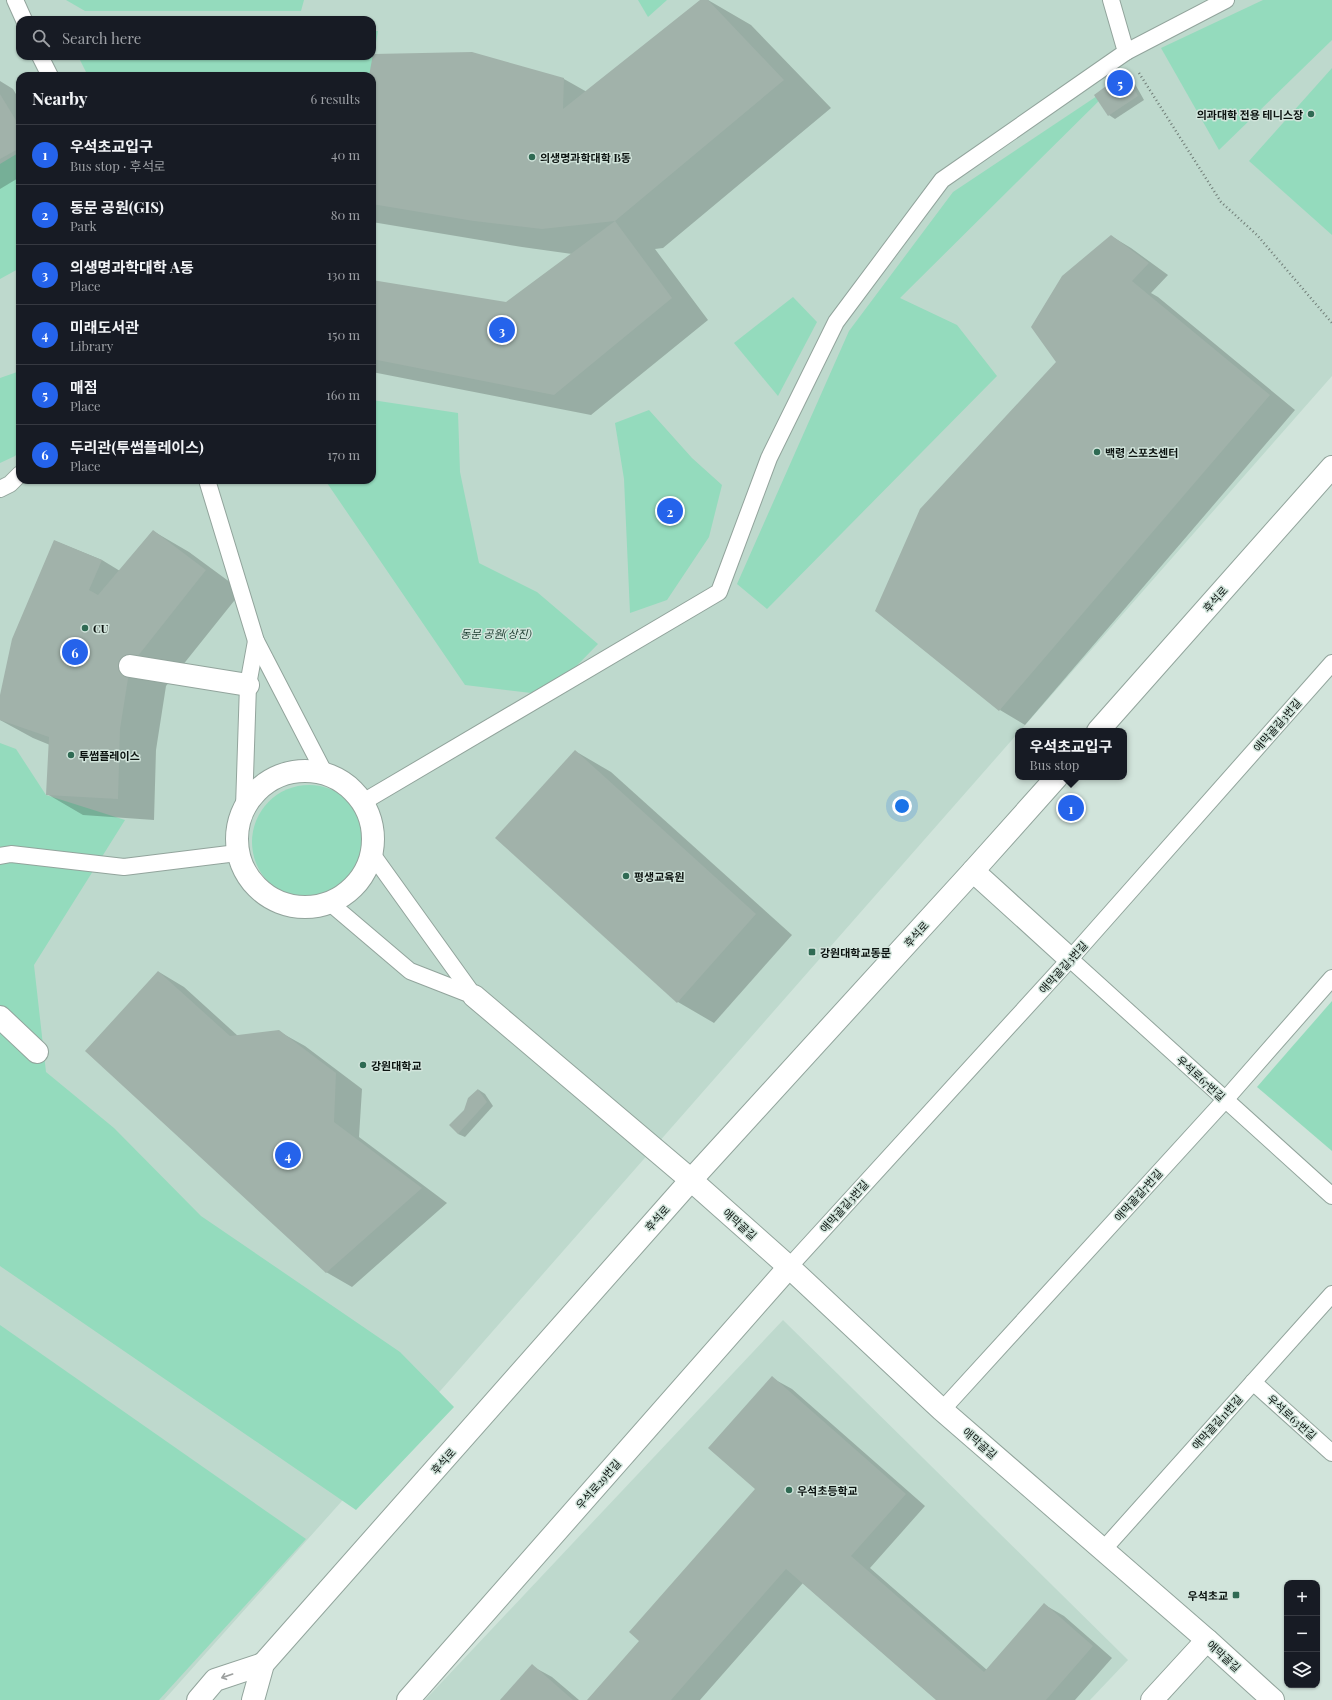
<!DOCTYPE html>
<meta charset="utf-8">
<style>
:root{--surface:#171b24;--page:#242831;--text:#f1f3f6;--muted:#9ea1a6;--line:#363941;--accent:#2563eb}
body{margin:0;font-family:"Playfair Display","Noto Sans KR",serif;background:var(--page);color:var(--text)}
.controls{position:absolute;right:12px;bottom:12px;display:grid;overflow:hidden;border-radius:8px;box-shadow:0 1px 3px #0004}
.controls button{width:36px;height:36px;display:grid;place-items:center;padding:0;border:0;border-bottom:1px solid var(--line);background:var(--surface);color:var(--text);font:20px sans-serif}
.you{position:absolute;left:902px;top:806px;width:14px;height:14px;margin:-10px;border:3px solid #fff;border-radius:50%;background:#1a73e8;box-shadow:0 0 0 6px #1a73e833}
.badge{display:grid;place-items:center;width:26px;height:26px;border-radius:50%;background:var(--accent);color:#fff;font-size:13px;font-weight:700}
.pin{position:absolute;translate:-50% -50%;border:2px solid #fff;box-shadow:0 1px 4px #0006}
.popup{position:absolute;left:1015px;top:728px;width:112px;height:52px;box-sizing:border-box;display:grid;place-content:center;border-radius:8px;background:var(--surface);filter:drop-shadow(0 1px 3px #0005);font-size:13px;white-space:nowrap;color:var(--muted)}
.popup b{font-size:15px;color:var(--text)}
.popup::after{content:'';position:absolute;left:50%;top:100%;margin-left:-8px;border:8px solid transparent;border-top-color:var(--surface)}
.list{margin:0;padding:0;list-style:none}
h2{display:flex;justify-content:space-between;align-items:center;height:52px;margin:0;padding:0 16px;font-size:17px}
h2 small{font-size:13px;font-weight:400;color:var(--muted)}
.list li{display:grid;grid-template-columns:26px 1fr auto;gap:12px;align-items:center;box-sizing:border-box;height:60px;padding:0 16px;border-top:1px solid var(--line)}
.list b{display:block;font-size:15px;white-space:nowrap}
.list p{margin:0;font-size:13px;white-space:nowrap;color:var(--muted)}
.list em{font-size:13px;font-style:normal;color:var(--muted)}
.icon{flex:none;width:22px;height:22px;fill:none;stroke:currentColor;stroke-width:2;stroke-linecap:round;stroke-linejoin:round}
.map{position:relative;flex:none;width:1332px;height:1700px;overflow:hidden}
.search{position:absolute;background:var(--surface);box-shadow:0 1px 3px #0004;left:16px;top:16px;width:360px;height:44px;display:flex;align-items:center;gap:10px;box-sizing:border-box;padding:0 14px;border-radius:12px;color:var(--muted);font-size:15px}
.panel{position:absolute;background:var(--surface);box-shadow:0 1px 3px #0004;left:16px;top:72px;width:360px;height:412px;border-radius:12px}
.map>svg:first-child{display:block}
.built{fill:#bed9cd;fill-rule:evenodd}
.green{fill:#94dbbd}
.shadow{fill:#0003}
.building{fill:#a1b2aa}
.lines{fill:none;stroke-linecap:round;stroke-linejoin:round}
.service-casing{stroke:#92a49c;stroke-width:18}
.pedestrian-casing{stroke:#92a49c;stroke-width:24}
.minor-casing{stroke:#92a49c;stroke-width:24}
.tertiary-casing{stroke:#92a49c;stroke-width:24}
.path{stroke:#707d77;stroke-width:2.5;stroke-dasharray:1 3;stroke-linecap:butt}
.service{stroke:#fff;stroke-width:16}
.pedestrian{stroke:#fff;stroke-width:22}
.minor{stroke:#fff;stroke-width:22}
.tertiary{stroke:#fff;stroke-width:22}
.oneway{stroke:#9da09f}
.poi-dot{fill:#2f6a53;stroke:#d1e4db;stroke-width:1.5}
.labels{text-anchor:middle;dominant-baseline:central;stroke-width:3;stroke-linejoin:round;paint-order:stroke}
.poi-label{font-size:11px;font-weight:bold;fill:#0b120f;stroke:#d1e4db;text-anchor:start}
.street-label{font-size:11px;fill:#0b120f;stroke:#d1e4db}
.park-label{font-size:11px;font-style:italic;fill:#18392c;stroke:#d1e4db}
</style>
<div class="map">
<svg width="1332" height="1700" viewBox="0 0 1332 1700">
<rect width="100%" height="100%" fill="#d1e4db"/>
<!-- built -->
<g class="built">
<path d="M0 0H1332V376L1020 731H1018V733L434 1398 164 1700H0ZM20 20H372V56H20ZM20 76H372V480H20Z"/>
<polygon points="783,1320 1128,1660 1090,1700 425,1700"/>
</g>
<!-- green -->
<g class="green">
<polygon points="66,0 304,0 301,11 85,11"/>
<polygon points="638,0 667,0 648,17"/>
<polygon points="1263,0 1332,0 1332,40 1219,150 1161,48"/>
<polygon points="372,31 378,31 370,76 88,76 78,56 372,56"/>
<polygon points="1332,68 1332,235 1249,161"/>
<polygon points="1118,82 900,298 957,325 997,376 767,609 737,584 849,331 953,192"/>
<polygon points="20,152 20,268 0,279 0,164"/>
<polygon points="793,297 817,322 778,396 734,343"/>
<polygon points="20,371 20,450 15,456 0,463 0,378"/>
<polygon points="372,400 458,413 460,472 479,563 537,592 598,644 548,695 465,685 325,480 372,480"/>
<polygon points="649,410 692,458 722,485 709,537 667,600 630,613 624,479 615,423"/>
<polygon points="0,743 16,749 46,795 125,820 34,965 46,1072 114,1128 201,1216 400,1352 454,1407 356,1510 0,1266"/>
<circle cx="309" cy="842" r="57"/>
<polygon points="1332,1001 1332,1151 1257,1087"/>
<polygon points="0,1325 306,1539 159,1700 0,1700"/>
</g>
<!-- shadow -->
<g class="shadow">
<polygon points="701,0 708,0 751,25 831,108 663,248 655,249 708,320 591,415 372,372 372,281 506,303 572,254 522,247 372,222 372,76 370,76 374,55 564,79 587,92"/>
<polygon points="1125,73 1131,77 1144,100 1115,119 1109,115"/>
<polygon points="0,81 13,89 20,101 20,177 0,189"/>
<polygon points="1111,236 1131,248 1168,275 1151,293 1158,297 1295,410 1025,725 1000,710 1058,362"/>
<polygon points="153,531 189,552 242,591 166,686 156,750 154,820 83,815 47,794 50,745 33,738 0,720 0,699 55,541 102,560 120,571"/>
<polygon points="575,751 611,772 792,935 714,1023 678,1002 497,838"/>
<polygon points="159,972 184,987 238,1036 278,1031 305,1046 362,1089 359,1137 447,1203 352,1287 326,1272"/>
<polygon points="479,1090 485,1094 493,1106 465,1137 458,1134 465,1111"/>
<polygon points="772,1378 792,1389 925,1506 870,1568 987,1670 1045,1605 1064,1616 1112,1658 1075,1700 937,1700 803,1583 700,1700 588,1700 640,1641 757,1489"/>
<polygon points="532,1666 552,1677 579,1700 502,1700"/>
</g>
<!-- building -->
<g class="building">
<polygon points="700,0 708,0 784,80 615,221 542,229 474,221 372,204 372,76 369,76 373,54 472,52 564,78 563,109"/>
<polygon points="1125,72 1138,96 1108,116 1094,95"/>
<polygon points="0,94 20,127 20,148 0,159"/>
<polygon points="615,221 672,298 554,395 372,359 372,280 506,302"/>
<polygon points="1111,235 1149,263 1132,281 1270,395 999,711 875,611 920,509 1056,362 1031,327 1062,276"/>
<polygon points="153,530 206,570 130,666 120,729 118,799 46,795 49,737 0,720 0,695 12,639 54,540 102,560 89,590 98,595"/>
<polygon points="575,750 756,914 677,1003 495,838"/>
<polygon points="158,971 230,1036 279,1030 336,1073 334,1122 422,1188 326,1273 85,1051"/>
<polygon points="478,1089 487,1102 458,1134 449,1125 464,1110 468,1098"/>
<polygon points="772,1376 906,1494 851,1556 984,1672 1044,1603 1093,1646 1046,1700 936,1700 786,1569 671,1700 587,1700 639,1641 629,1632 755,1489 708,1448"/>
<polygon points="532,1664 573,1700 500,1700"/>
</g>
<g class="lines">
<!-- service casing -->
<g class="service-casing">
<g id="service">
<polyline points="15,0 24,20"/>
<polyline points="1126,52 1226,0"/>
<polyline points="40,56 50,76"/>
<polyline points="207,480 256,641 325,774"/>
<polyline points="0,489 10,484 20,474"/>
<polyline points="363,802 719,592 769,458 836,322 942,180 1126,52 1111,0"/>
<polyline points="244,807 248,685 256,641"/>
<polyline points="372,854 474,996"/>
<polyline points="0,856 11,854 124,867 237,853"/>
<polyline points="330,903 410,971 474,996"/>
<polyline points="1070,959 1332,1196"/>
<polyline points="789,1267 1070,959 1332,663"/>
<polyline points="1253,1382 1332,1453"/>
<polyline points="942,1410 1225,1100 1332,978"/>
<polyline points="1103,1550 1332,1294"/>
</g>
</g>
<!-- pedestrian casing -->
<g class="pedestrian-casing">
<g id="pedestrian">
<polyline points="130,666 248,685"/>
<polyline points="973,871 1070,959"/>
<polyline points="0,1017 37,1052"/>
</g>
</g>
<!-- minor casing -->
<g class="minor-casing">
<g id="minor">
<circle cx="305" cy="839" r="68"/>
<polyline points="474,996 691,1180 789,1267 942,1410 1207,1640 1273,1700"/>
<polyline points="408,1700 789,1267"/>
<polyline points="1152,1700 1207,1640"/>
</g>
</g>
<!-- tertiary casing -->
<g class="tertiary-casing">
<g id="tertiary">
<polyline points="1098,731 1332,467"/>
<polyline points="198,1700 215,1680 263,1664"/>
<polyline points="253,1700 263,1664 691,1180 973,871 1057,777"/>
</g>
</g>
<!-- path -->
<polyline class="path" points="1139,73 1221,202 1257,235 1332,323"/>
<!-- service -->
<use href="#service" class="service"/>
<!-- pedestrian -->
<use href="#pedestrian" class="pedestrian"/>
<!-- minor -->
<use href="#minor" class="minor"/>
<!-- tertiary -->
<use href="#tertiary" class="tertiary"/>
</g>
<!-- one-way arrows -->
<defs><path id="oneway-shaft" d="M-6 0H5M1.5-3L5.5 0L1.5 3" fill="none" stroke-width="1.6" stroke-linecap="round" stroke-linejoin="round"/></defs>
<use class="oneway" href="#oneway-shaft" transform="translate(227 1676) rotate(161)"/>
<!-- markers -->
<g class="poi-dot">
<circle cx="1311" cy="114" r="4"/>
<circle cx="532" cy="157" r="4"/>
<circle cx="1097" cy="452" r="4"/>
<circle cx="85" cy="628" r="4"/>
<circle cx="71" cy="755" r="4"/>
<circle cx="626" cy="876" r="4"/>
<rect x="808" y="948" width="8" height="8" rx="2"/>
<circle cx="363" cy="1065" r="4"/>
<circle cx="789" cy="1490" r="4"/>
<rect x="1232" y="1591" width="8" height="8" rx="2"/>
</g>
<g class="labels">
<!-- poi labels -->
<g class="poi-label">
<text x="1303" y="114" text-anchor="end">의과대학 전용 테니스장</text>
<text x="540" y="157">의생명과학대학 B동</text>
<text x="1105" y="452">백령 스포츠센터</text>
<text x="93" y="628">CU</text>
<text x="79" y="755">투썸플레이스</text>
<text x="634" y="876">평생교육원</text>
<text x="820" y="952">강원대학교동문</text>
<text x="371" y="1065">강원대학교</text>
<text x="797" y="1490">우석초등학교</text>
<text x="1228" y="1595" text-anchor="end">우석초교</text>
</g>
<!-- street labels -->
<g class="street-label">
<text transform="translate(1215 599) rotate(-48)">후석로</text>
<text transform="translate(1277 725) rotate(-49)">애막골길3번길</text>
<text transform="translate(916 934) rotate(-48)">후석로</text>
<text transform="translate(1063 967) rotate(-48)">애막골길3번길</text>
<text transform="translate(1201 1078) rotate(42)">우석로67번길</text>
<text transform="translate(1138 1195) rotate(-48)">애막골길7번길</text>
<text transform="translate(844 1206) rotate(-48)">애막골길3번길</text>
<text transform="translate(657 1218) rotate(-48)">후석로</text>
<text transform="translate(740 1224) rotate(42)">애막골길</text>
<text transform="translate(1292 1417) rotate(42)">우석로63번길</text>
<text transform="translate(1217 1422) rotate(-48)">애막골길11번길</text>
<text transform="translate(980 1443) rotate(41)">애막골길</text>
<text transform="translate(443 1461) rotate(-48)">후석로</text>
<text transform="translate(598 1484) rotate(-49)">우석로29번길</text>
<text transform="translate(1224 1656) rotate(42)">애막골길</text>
</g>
<!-- park labels -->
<g class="park-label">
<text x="496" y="633">동문 공원(상진)</text>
</g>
</g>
</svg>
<div class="controls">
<button>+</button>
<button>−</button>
<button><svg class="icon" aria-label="layers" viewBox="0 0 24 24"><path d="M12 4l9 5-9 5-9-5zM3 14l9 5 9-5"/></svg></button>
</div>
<div class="you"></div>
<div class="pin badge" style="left:1071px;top:808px">1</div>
<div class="popup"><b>우석초교입구</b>Bus stop</div>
<div class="pin badge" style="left:670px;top:511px">2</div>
<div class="pin badge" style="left:502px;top:330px">3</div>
<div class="pin badge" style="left:288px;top:1155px">4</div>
<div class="pin badge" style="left:1120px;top:83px">5</div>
<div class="pin badge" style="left:75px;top:652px">6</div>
<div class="search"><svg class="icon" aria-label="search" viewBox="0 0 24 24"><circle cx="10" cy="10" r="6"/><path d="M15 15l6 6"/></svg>Search here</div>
<section class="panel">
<h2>Nearby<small>6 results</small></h2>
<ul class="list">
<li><span class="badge">1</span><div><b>우석초교입구</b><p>Bus stop · 후석로</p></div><em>40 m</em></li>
<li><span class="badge">2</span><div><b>동문 공원(GIS)</b><p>Park</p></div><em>80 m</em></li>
<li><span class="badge">3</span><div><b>의생명과학대학 A동</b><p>Place</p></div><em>130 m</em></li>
<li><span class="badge">4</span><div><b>미래도서관</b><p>Library</p></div><em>150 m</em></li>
<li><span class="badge">5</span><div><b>매점</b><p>Place</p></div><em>160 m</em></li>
<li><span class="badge">6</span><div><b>두리관(투썸플레이스)</b><p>Place</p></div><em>170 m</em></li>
</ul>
</section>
</div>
